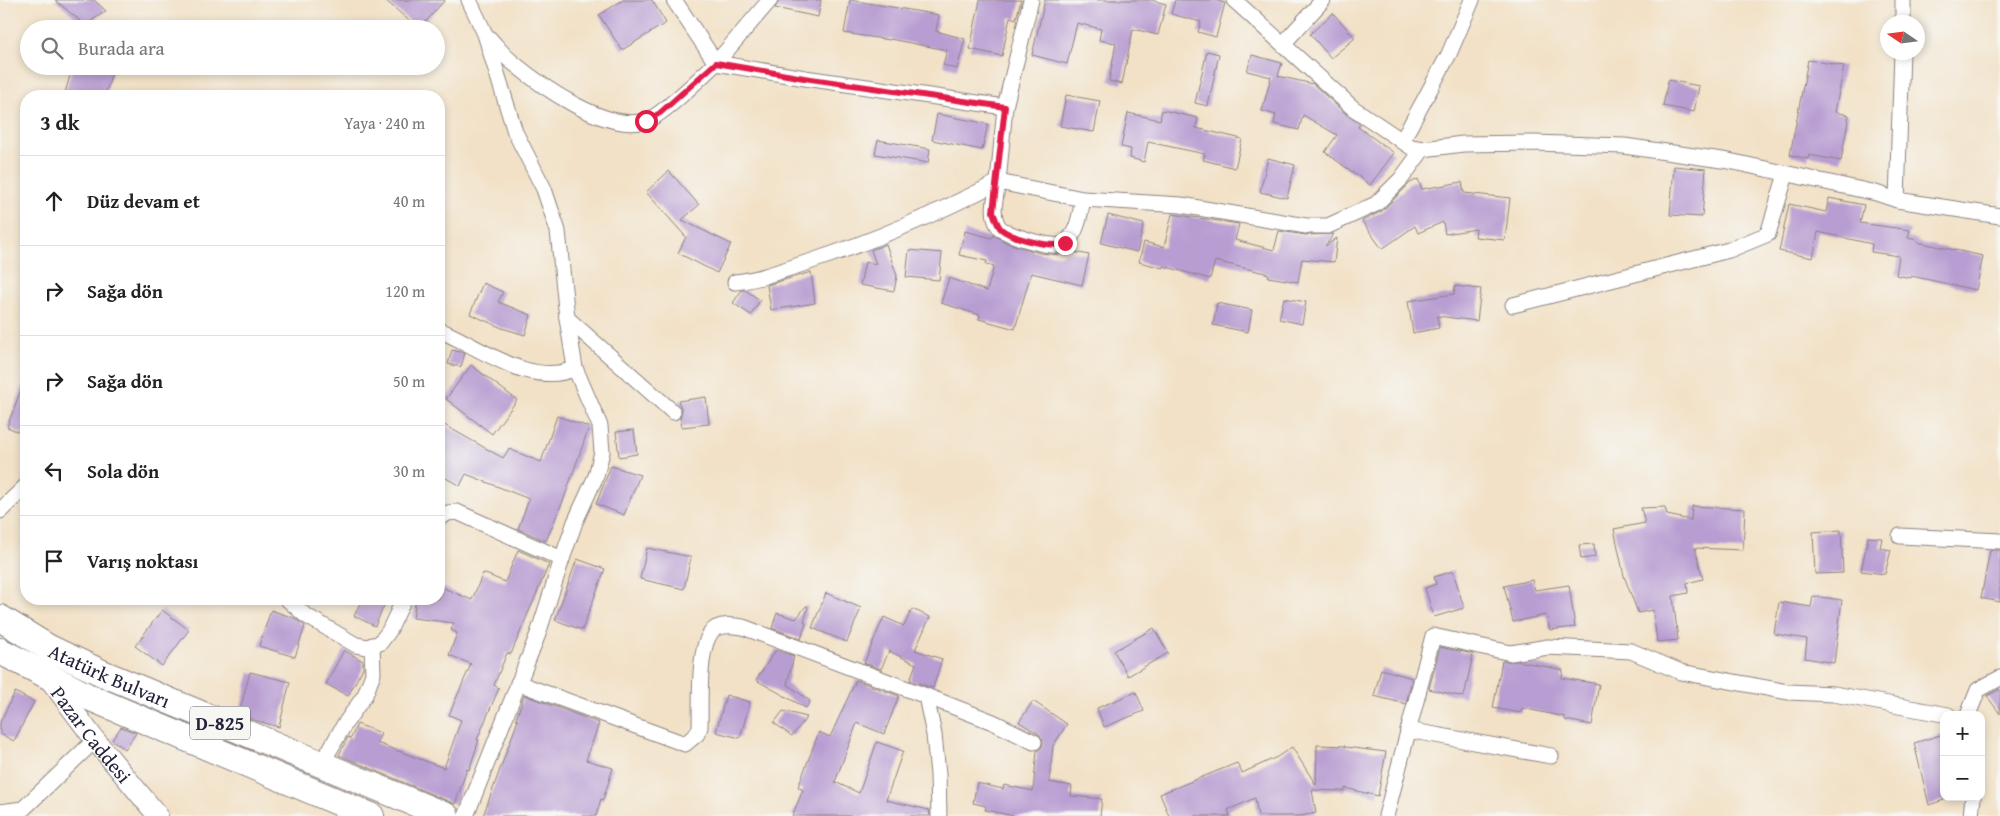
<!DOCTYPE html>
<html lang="tr">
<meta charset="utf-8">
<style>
:root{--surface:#fff;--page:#f6f6f6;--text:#222;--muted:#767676;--line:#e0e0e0}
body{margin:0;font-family:"Gentium Book Plus",serif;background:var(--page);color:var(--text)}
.controls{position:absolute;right:15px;bottom:15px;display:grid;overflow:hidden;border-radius:10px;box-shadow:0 2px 8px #0003}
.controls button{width:45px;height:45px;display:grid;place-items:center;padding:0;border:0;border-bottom:1px solid var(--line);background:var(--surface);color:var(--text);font:25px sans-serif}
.compass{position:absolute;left:1880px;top:15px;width:45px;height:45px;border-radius:50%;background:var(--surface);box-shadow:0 2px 8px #0003;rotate:283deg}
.stop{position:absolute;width:15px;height:15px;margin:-11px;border:4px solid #e11d48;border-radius:50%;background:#fff}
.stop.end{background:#e11d48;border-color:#fff;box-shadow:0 1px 5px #0008}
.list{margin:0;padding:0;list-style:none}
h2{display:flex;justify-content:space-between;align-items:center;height:65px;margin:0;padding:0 20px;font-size:21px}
h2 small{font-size:16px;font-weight:400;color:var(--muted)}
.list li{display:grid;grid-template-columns:32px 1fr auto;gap:15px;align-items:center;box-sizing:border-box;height:90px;padding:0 20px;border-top:1px solid var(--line)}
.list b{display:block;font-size:19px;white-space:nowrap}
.list em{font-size:16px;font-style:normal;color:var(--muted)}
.icon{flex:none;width:28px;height:28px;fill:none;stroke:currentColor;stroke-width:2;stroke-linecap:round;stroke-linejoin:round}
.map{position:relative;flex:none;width:2000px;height:816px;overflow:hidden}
.search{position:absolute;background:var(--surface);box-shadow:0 2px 8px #0003;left:20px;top:20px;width:425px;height:55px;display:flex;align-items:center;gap:12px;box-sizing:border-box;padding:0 18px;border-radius:28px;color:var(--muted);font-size:19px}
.panel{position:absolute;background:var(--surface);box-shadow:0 2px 8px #0003;left:20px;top:90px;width:425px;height:515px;border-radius:20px}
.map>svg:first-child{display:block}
.building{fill:#b89dd2}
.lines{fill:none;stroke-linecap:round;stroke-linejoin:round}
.street-casing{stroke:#8a8280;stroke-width:17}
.secondary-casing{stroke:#8a8280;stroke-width:22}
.highway-casing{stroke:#8a8280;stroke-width:28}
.street{stroke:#fff;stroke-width:15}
.secondary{stroke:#fff;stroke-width:20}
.highway{stroke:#fff;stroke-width:26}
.route{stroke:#e11d48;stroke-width:6}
.labels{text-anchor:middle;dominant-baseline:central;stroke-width:4;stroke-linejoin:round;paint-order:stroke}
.shield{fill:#f6f6f2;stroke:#626272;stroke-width:1}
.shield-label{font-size:19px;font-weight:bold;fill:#22223b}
.street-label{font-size:20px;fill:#22223b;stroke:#f6f6f2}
</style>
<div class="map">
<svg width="2000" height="816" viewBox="0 0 2000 816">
<rect width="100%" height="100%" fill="#f6f6f2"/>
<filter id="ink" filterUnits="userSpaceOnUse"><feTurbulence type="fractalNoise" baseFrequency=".02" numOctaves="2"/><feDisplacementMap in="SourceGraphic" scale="10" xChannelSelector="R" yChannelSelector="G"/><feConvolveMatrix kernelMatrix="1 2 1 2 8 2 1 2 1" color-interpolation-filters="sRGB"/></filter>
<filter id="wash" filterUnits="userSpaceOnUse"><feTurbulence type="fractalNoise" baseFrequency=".0096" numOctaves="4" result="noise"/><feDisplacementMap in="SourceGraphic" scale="20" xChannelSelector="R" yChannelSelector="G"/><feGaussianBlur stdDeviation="1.12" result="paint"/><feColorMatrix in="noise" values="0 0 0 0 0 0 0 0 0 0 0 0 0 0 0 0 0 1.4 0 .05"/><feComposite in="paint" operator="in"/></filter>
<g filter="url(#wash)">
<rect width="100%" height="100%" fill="#f2e1c6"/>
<g id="blocks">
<!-- building -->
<g class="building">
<polygon points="55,0 94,0 106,11 85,25"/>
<polygon points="385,0 445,0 419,29"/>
<polygon points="623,0 652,0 666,23 622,50 599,15"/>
<polygon points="779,0 821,0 818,17 775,8"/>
<polygon points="850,0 939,15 936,31 965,39 957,69 943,65 947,50 890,39 890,40 844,33"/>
<polygon points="980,0 1021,0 1016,19 1010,17 1002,56 970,49"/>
<polygon points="1045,0 1151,0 1166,4 1158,35 1133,29 1122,84 1109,81 1116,43 1099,40 1101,29 1077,23 1067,64 1032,55"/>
<polygon points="1175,0 1215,0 1225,3 1216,37 1198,32 1201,22 1171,14"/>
<polygon points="1333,13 1355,38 1331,58 1310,34"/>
<polygon points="1207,51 1219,54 1208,106 1195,103"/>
<polygon points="1252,55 1282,63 1278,76 1313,84 1347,115 1360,124 1358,127 1394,153 1370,185 1325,152 1337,135 1303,115 1299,130 1274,124 1276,115 1262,111 1271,77 1247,71"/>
<polygon points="1808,60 1844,66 1835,112 1849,115 1841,161 1809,155 1808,159 1790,155"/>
<polygon points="73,66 114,66 105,96 64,96"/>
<polygon points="1668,80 1699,86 1694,112 1663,106"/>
<polygon points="1066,95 1100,101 1094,132 1060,126"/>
<polygon points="1162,110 1198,118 1196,128 1242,139 1235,168 1203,160 1205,154 1148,142 1144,162 1130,158 1131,149 1121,147 1128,113 1160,120"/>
<polygon points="937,114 988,124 982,150 932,140"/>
<polygon points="878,140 930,149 928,163 875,154"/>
<polygon points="1268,158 1295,165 1287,198 1260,192"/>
<polygon points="1674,166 1706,169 1702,217 1670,215"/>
<polygon points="669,171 699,205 682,220 731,244 717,273 678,253 686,237 646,192"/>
<polygon points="1418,179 1422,189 1462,182 1464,193 1510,198 1505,240 1475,237 1476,229 1445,234 1443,222 1418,233 1415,226 1382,249 1362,221 1382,211 1410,183"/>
<polygon points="1829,198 1864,205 1860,223 1910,230 1908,238 1917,240 1917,242 1983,256 1976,290 1911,276 1911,278 1896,275 1899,256 1871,252 1872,244 1818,232 1813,258 1779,251 1789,204 1826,212"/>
<polygon points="1172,214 1239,224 1235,240 1274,250 1279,231 1306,235 1334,234 1325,246 1337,238 1334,262 1302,259 1298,282 1268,277 1269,274 1215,261 1210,279 1163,266 1163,268 1139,262 1144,242 1164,247"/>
<polygon points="1108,215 1144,224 1137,252 1101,243"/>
<polygon points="965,231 992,238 994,235 1007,243 1040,253 1059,255 1070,251 1089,255 1082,285 1031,273 1015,329 979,319 980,315 941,303 949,278 987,291 994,266 986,264 987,261 959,255"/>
<polygon points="886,244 897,276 894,291 860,285 865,262 876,264 871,250"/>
<polygon points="909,250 942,253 939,280 906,277"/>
<polygon points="811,272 815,303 771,310 767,285"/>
<polygon points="483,283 503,292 498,302 531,315 525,335 502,328 470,314"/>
<polygon points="1455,286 1481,289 1477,321 1437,316 1439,328 1413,333 1408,301 1454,294"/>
<polygon points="745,290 760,300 751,315 733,303 741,291"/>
<polygon points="1284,298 1306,302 1302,324 1279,319"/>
<polygon points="1217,303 1252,310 1248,332 1213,325"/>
<polygon points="452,350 465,353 461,367 448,364"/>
<polygon points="471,365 517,400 492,434 446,399"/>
<polygon points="25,379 26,379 26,435 7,427"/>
<polygon points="706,397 709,424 682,427 680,418 682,410 678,401"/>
<polygon points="557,416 589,427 565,496 546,541 518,529 529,499 466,474 460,486 439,474 439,422 503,458 509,449 541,462"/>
<polygon points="634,430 637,454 619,457 616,432"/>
<polygon points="611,466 640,475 624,515 596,504"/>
<polygon points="1692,506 1745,509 1743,550 1695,548 1703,579 1687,583 1688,593 1673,596 1678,640 1657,642 1653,610 1638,613 1624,576 1614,529 1645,523 1641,508 1665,507 1667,515 1691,520"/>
<polygon points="1841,530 1843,573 1815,574 1813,532"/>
<polygon points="1868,537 1882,538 1880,548 1891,550 1885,574 1861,571"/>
<polygon points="1594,544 1595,557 1581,559 1579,545"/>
<polygon points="647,548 691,557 684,589 640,579"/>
<polygon points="518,550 549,564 511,654 507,653 494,685 499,688 477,740 479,740 469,770 467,769 455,804 339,755 348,737 351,738 357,724 381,733 377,743 444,768 461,720 449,715 471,664 449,655 457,633 451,630 454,623 413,618 416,599 439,599 439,586 472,600 483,573 505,582"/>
<polygon points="1990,550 2000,550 2000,602 1981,598"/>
<polygon points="577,559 605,569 582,630 555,620"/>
<polygon points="1453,571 1464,608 1434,617 1425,588 1436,584 1434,577"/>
<polygon points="1532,580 1535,590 1569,585 1575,627 1550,630 1546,615 1513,622 1504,586"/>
<polygon points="826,593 861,608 847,642 812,628"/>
<polygon points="1813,596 1842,600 1834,663 1805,658 1807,639 1774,634 1779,602 1811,607"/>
<polygon points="362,599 387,599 375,626 354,616"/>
<polygon points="806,606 808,606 804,622 806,623 801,639 772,628 777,613 796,619"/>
<polygon points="912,609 930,617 915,650 942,659 933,688 910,680 916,664 889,651 881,669 864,663 884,617 904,626"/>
<polygon points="162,610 189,630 162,666 135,646"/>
<polygon points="271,610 294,618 305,626 295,657 259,646"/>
<polygon points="1154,628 1168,653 1128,676 1114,651"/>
<polygon points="1440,647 1473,654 1464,697 1429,689"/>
<polygon points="344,650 363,661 363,668 348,696 326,684"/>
<polygon points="776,650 794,656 787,684 810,701 806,708 756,680"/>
<polygon points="1502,661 1518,661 1563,670 1562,678 1599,684 1592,725 1565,720 1565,717 1522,708 1521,713 1493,708"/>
<polygon points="1381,669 1412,678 1406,704 1374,696"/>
<polygon points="250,672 290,682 279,727 257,721 239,714"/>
<polygon points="856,680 899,696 884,734 857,723 835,782 859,793 877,742 903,751 886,800 929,810 930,816 792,816 803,790 798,787 819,732 830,737"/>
<polygon points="2000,689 2000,714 1987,696"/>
<polygon points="15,692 34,702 14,741 0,734 0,722"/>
<polygon points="1136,692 1144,711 1104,727 1097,708"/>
<polygon points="524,695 599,723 586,760 613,768 603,800 601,799 596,816 483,816 518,720 516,719"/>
<polygon points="726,695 750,702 740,738 716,732"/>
<polygon points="1033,701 1067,724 1053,746 1049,782 1072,786 1071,796 1102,799 1100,816 1014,816 985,810 986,806 973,803 977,783 1003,789 1004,785 1033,791 1037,751 1042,747 1043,741 1039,734 1019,722"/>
<polygon points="783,711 807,717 792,736 774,723"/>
<polygon points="121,727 136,733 125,749 112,740"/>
<polygon points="1944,734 1944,800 1929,805 1914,743"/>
<polygon points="1317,745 1345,746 1345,747 1386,752 1378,796 1345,788 1345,791 1312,790 1316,813 1300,816 1258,816 1255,798 1228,810 1230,816 1169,816 1160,794 1237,763 1242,773 1277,757 1292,747 1316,785"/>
</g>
</g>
</g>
<g filter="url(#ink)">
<use href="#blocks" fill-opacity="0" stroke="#8a8280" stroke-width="1"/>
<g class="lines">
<!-- street casing -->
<g class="street-casing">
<g id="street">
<polyline points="674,0 716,63 770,0"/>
<polyline points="1234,0 1353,108 1411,147 1423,149 1463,144 1534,143 1624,146 1729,161 1876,193 1897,200 2000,216"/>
<polyline points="1903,22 1903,0"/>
<path d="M488 37C496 45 503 55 512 62 541 86 605 132 645 121 661 117 702 76 716 63L805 78 1005 107"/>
<polyline points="1283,44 1323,0"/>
<polyline points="1402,141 1449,54 1472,0"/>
<path d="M1083 199C1080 214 1078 234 1064 244 1056 250 1005 235 999 227 990 214 996 197 998 182L1083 199 1181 205 1306 226H1328L1376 204 1401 179 1423 149"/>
<polyline points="1897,200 1902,52"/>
<path d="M735 282C762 279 786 269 812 261 876 240 938 213 998 182L1005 107 1031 0"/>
<polyline points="1513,305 1729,250 1768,234 1786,174"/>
<polyline points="567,318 673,412"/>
<path d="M439 330C479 346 531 389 575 368"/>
<polyline points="0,511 26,486"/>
<polyline points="439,518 448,513 457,512 562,559"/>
<polyline points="1900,536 2000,541"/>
<polyline points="287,599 305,615 356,645 368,647 380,643 389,631 404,599"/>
<path d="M518 683 685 744 697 734 700 727C701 705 696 640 716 628 725 624 734 626 743 627L926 696 934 735 938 774 939 816"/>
<polyline points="926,696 993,722 1034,742"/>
<polyline points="1968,715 1978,690 2000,678"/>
<polyline points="1408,730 1551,756"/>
<polyline points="321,765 344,725 365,695 373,674 372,645"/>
<polyline points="0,812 23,809 95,740"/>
<polyline points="466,816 538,634 562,559 575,522 596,476 602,452 600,426 575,368 567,318 558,231 544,189 515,132 485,34 469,0"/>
<polyline points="1386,816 1433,636 1511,653 1548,647 1631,651 1681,672 1788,692 1834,694 1948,715"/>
<polyline points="1971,816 1973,797"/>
</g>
</g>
<!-- secondary casing -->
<g class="secondary-casing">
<g id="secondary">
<path id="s1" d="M48 677 95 740 158 816"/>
</g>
</g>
<!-- highway casing -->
<g class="highway-casing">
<g id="highway">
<path id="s2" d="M0 618 49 648 102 673 446 816"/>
<polyline points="0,651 91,698 371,816"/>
</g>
</g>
<!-- street -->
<use href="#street" class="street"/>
<!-- secondary -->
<use href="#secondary" class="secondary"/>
<!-- highway -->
<use href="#highway" class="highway"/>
</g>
</g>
<g class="lines" filter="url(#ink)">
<!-- route -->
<path class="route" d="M646 121 660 113 716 63 804 78 1005 107 993 212C995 217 997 225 1001 229 1011 238 1054 249 1065 243"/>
</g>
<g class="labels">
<!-- shield labels -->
<rect class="shield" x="190" y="706.5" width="60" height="33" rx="4"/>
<g class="shield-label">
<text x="220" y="723">D-825</text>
</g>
<!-- street labels -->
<g class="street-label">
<text stroke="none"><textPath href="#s2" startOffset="124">Atatürk Bulvarı</textPath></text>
<text stroke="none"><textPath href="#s1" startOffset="72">Pazar Caddesi</textPath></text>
</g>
</g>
</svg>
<div class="controls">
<button>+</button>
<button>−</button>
</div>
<svg class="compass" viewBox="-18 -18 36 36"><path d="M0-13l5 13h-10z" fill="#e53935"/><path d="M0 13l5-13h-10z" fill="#767676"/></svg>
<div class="stop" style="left:646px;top:121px"></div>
<div class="stop end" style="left:1065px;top:243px"></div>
<div class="search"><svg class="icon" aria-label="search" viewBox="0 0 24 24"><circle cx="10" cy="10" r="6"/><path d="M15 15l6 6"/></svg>Burada ara</div>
<section class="panel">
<h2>3 dk<small>Yaya · 240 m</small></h2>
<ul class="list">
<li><svg class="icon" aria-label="ahead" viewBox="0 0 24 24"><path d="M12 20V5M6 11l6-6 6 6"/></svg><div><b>Düz devam et</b></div><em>40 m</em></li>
<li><svg class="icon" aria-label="right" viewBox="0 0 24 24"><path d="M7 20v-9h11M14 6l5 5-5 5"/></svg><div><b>Sağa dön</b></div><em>120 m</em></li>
<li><svg class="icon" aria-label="right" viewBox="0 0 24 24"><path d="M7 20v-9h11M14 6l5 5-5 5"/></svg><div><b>Sağa dön</b></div><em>50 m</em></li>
<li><svg class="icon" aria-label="left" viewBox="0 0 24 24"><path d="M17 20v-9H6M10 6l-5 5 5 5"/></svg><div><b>Sola dön</b></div><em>30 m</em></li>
<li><svg class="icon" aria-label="arrive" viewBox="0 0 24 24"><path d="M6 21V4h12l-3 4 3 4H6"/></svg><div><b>Varış noktası</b></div></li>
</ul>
</section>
</div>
